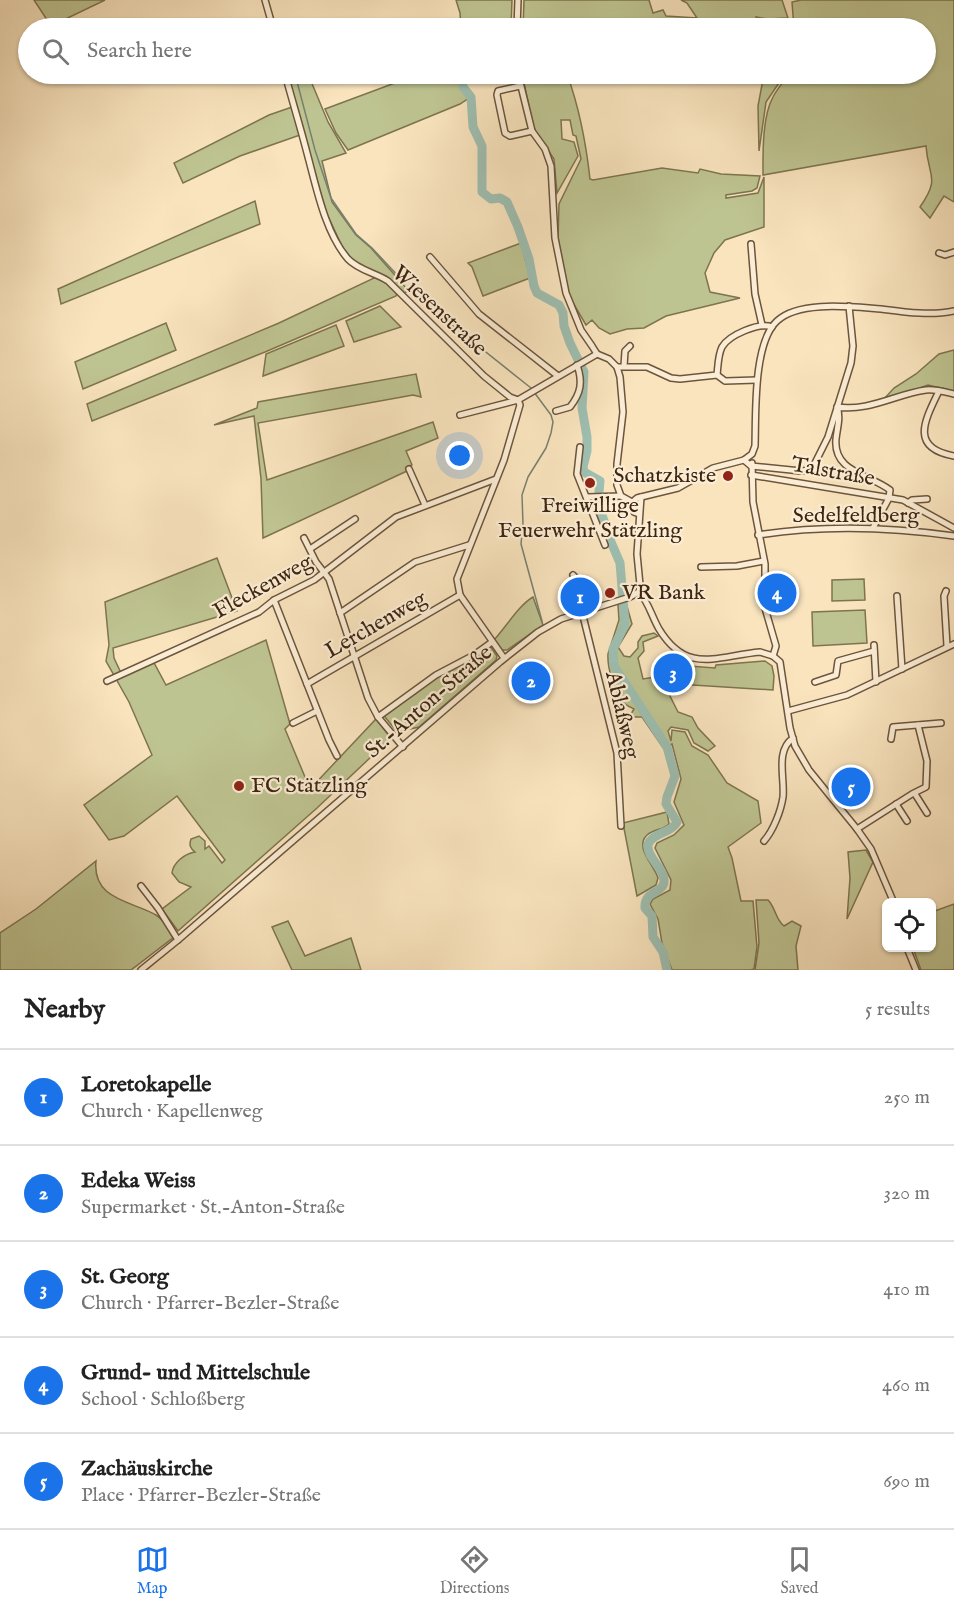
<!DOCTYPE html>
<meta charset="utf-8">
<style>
:root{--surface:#fff;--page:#f6f6f6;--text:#222;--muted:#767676;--line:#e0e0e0;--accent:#1a73e8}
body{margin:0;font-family:"IM FELL English",serif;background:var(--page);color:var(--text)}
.controls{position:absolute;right:18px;bottom:18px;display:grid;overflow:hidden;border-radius:9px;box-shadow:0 2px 4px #0004}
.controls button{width:54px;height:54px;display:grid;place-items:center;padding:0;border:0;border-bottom:2px solid var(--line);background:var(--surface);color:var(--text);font:30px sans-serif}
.you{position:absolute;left:460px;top:456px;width:21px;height:21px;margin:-15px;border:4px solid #fff;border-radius:50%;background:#1a73e8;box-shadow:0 0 0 9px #1a73e833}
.badge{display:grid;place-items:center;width:39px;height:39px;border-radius:50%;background:var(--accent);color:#fff;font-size:20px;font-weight:700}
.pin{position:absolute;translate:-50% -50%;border:3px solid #fff;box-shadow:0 2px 6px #0006}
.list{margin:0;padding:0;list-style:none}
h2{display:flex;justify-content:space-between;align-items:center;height:78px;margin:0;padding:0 24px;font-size:26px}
h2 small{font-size:20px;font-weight:400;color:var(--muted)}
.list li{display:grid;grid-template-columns:39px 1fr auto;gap:18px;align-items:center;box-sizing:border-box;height:96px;padding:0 24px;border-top:2px solid var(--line)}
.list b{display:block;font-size:22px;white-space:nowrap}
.list p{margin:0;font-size:20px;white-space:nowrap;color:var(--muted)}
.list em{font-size:20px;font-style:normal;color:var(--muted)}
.icon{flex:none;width:33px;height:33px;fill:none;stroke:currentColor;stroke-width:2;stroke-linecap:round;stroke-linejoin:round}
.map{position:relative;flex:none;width:954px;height:970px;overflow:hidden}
.search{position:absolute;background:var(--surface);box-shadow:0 2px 4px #0004;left:18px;right:18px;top:18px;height:66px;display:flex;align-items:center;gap:15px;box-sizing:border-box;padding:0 21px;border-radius:33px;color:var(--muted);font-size:22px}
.sheet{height:558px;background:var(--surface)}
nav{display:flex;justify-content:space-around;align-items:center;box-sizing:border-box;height:84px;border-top:2px solid var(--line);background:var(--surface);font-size:16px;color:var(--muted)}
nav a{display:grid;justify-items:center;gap:3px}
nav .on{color:var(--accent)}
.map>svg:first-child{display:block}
.green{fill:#bec491;stroke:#7e7450;stroke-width:1.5}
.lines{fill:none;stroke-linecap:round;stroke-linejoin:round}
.stream{stroke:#778171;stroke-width:1.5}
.river{stroke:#9ebfb1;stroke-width:9}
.minor-casing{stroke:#6c553c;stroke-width:8}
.minor{stroke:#fbedd5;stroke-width:5}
.poi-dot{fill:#8f2418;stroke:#fbedd5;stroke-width:2}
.labels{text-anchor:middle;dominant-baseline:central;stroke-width:4.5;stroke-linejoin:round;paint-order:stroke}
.street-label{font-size:22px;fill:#3d2510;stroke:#fbedd5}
.poi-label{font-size:22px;fill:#3d2510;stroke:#fbedd5;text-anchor:start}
</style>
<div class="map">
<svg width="954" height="970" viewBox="0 0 954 970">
<rect width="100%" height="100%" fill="#f9e4be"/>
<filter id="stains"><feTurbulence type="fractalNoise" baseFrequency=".00333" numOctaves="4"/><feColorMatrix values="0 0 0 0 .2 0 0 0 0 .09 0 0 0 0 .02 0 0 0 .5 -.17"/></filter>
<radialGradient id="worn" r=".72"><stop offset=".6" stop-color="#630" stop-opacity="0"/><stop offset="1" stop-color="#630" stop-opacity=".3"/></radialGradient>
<!-- green -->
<g class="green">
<polygon points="34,0 105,0 51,26"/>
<polygon points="456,0 512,0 511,28 461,28 460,13"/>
<polygon points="524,0 649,0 653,13 663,10 666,16 697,18 687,3 681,0 782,0 788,18 767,19 756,17 756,19 790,21 791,28 523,28"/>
<path d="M801 0H954V202L944 196 930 218 920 207C941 177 928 177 926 146L763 175C763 153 762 117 773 97 777 89 784 81 789 74H926V28H794L792 2Z"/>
<polygon points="287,74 308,74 328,122 346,153 322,161 332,202 356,235 371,248 408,290 405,293 382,275 353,262 342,246 326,212"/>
<polygon points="419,74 459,74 461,86 469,98 460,104 348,150 336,133 325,109"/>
<path d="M522 74H567C579 107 586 143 590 179L593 180 662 168 698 173 700 169 721 174 760 176 757 188 752 191 726 195V198L758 193 764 177V227L725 240 714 253 705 273 710 292 740 298 666 316 644 328 627 329 610 334 599 328 592 320 586 325 569 296 558 239 559 204 581 159 576 136 573 135 570 120H561L562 139 574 142 578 156 557 193 554 159 534 129Z"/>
<polygon points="764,74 785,74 766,102 759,151 758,106"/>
<polygon points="292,107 300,135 240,156 183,183 174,163 269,115"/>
<polygon points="255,201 260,224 61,304 58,289"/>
<polygon points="521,243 530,278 483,296 472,267 468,263"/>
<polygon points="376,277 389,285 397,293 396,296 265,352 92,421 87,404 279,323"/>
<polygon points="380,306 401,327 354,342 346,321"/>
<polygon points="166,323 176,350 83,389 75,362"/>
<polygon points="336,325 344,346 263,376 266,354"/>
<polygon points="954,350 954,391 928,385 883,400 894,388 916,374 939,354"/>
<polygon points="416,374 421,397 413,395 258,423 267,480 433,422 438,438 406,451 412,465 406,468 407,471 263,538 261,479 254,416 214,425 257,408 258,402"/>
<path d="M217 558 237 611 113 648 114 658 122 675 153 661 166 685 266 640 290 724 285 729 310 789 376 719 391 738 317 808 178 931 162 909 191 887 179 882 172 873C173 863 184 854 195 852 190 848 189 845 191 839L199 836 205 841V849L209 846 222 863 225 860 177 796 124 836 109 840 84 805 152 755 129 702 106 661 109 645 105 602Z"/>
<polygon points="864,579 865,600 832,601 832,580"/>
<path d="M533 597 543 625 507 650H500L494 640C506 627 519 605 533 597Z"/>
<path d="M626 603 632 624 618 647 624 656 630 657 638 648V642L642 636 654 633 658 636 643 642 644 651 638 658 643 679 655 677 661 684 670 685 669 694 678 712 692 717 698 728 715 746 708 751 694 743 688 730 671 727 668 731 671 741 672 730 685 732 692 746 708 755 727 783 758 801 761 823 728 847 732 858 741 901H753L757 947 754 969 751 970H672L662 943 658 919 650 904 653 899 670 890 671 880 655 848 657 843 674 835 684 825 674 802 681 779 672 744 664 749 642 717H634L631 714 634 709C630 707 625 705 622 701 614 689 607 668 608 654L619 620 618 605Z"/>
<polygon points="865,610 867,643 813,646 812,612"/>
<polygon points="488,647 491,647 497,656 496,660 419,727 397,732 385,717 385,714 442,673"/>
<polygon points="765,661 772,666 774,676 773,690 661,683 656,676 657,668 663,664 715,668 716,665"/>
<path d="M667 812 669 824C663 830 654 829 647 835 634 847 654 865 658 878L656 885 637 896 623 823Z"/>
<polygon points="866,850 873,862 847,919 850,878 848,852"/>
<path d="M96 861C92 900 132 901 156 915 164 920 169 929 174 937L131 970H0V933L36 909Z"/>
<path d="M756 900H768C776 908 775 919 784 926L792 921 801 926 796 946 798 970H755L759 943Z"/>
<polygon points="954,904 954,970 921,970 913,948 932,948 932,912"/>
<polygon points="288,921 305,956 351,938 361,970 292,970 272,927"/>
</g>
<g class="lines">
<!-- stream -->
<g class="stream">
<polyline points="295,74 315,150 331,198 356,234 372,248 401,279"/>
<polyline points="413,291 438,314 531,388 551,415 553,422 551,433 546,448 528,477 522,495 523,524 521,544 542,621"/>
</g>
<!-- river -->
<path class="river" d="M461 74 463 87 471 97 473 127 482 146V192L491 199 500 198 507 202 518 227 529 259 534 286 537 293 559 305 563 313 564 326 570 343 584 372 582 408 587 437V451L583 467 584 472 600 481 598 503 611 542 620 563 625 624 613 649 614 666 667 747 675 776 667 797 666 804 677 822C672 833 651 833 648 845 646 857 664 868 664 880 665 894 644 889 645 908L652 916 653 937 663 952 667 970"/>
<!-- minor casing -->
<g class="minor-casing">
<g id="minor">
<polyline points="265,0 273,28"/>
<polyline points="517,28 518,0"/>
<path d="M285 74C292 100 300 126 307 153 316 186 325 233 348 259 358 270 376 273 388 281L484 376 510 397 518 400"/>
<polyline points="518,74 532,131 545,149 551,166 555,238 566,293 581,330 592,346 597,354 609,359 617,367 620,377 623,412 617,464 617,485 621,496 632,502"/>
<polyline points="520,86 498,91 497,95 505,133 510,136 532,131"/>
<polyline points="751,244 755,294 762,325"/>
<polyline points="939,253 945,255 954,252"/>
<polyline points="430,257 479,314 558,376"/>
<polyline points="624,366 625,351 630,346"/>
<path d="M617 367H647L671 378 680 379 717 375C718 366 718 355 722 347 729 335 759 322 772 327"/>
<polyline points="717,375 725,381 757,380"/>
<path d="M939 391C925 420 909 448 954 456"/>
<path d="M556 411 570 407C581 393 583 382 577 365"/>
<polyline points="460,415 518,400 597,354"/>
<polyline points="580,447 577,474 605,545"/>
<polyline points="744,460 751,466 801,471 810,470 813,467 828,437 851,363 853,346 849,306"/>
<polyline points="752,463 753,502 765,564 765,608 776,646 773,656"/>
<polyline points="409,469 425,505"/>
<polyline points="751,475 903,500 954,528"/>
<polyline points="588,497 621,496"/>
<path d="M641 497 637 554 640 585 639 592C648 601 652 617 659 629 687 675 716 656 760 652L773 656 780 662 790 728 795 746 809 770 857 829 871 849 894 903"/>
<polyline points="908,503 912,500 927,499"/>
<path d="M639 514 634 512C631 506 631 502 637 498L678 488 713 468 744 460 752 454 755 446C756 414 753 343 777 321 799 300 853 307 881 309 904 312 931 316 954 311"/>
<path d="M873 528 889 498 890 490C869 474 833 472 836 439 837 429 841 417 837 407 868 412 896 394 926 390 935 389 945 392 954 394"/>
<path d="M758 535C821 525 890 527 954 536"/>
<polyline points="304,538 316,562 329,579 368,698 378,717 403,747"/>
<polyline points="310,549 355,519"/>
<polyline points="701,567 737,566 764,561"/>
<polyline points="573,575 580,583 588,609"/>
<polyline points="946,591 944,596 947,646"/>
<polyline points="897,596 902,669"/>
<polyline points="274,600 329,740 337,756"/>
<polyline points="582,612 617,753 621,826"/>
<polyline points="340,613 415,562 469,545"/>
<polyline points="874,645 876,682"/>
<polyline points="504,658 460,595 457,579 504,460 520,405 518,400"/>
<polyline points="107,681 259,612 274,600 314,580 396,517 496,479"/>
<polyline points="815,682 836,675 838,661 874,651"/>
<polyline points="307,684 460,595"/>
<polyline points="788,711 847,695 954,644"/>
<polyline points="378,717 436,675 474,655 492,642"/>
<polyline points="293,723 317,711"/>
<polyline points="891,739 893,727 941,723"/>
<polyline points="915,794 927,813"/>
<polyline points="896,804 907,821"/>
<polyline points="857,829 912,794 926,787 927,761 918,725"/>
<path d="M764 841C773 831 781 811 783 797 785 778 775 751 793 738"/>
<polyline points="141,886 158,908 178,940"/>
<polyline points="907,948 916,970"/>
<polyline points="141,970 178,940 500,662 538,632 561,619 630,597 639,592"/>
</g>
</g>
<!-- minor -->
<use href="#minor" class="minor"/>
</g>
<!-- markers -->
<g class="poi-dot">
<circle cx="728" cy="476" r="6"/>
<circle cx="590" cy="483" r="6"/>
<circle cx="610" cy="593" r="6"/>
<circle cx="239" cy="786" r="6"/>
</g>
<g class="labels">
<!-- street labels -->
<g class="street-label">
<text transform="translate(439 311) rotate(43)">Wiesenstraße</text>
<text transform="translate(833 472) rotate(10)">Talstraße</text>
<text x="856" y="516">Sedelfeldberg</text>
<text transform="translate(263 587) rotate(-29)">Fleckenweg</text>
<text transform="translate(376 625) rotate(-30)">Lerchenweg</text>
<text transform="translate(429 702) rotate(-41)">St.-Anton-Straße</text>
<text transform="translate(622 715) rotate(77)">Ablaßweg</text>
</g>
<!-- poi labels -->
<g class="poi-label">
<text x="716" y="476" text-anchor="end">Schatzkiste</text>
<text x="590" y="506" text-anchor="middle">Freiwillige<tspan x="590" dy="25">Feuerwehr Stätzling</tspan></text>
<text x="622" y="593">VR Bank</text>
<text x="251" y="786">FC Stätzling</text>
</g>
</g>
<rect width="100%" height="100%" filter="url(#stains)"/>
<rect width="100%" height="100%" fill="url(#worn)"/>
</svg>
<div class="controls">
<button><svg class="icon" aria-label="locate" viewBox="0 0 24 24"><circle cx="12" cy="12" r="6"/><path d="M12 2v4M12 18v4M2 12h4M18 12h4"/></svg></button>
</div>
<div class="you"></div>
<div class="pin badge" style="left:580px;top:597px">1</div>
<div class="pin badge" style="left:531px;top:681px">2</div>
<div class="pin badge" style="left:673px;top:673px">3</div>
<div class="pin badge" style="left:777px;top:593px">4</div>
<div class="pin badge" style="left:851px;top:787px">5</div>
<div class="search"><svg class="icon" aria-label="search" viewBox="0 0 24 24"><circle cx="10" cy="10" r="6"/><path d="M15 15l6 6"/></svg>Search here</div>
</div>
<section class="sheet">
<h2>Nearby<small>5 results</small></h2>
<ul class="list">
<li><span class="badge">1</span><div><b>Loretokapelle</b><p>Church · Kapellenweg</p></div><em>250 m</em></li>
<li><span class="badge">2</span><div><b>Edeka Weiss</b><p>Supermarket · St.-Anton-Straße</p></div><em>320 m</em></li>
<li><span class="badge">3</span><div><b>St. Georg</b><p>Church · Pfarrer-Bezler-Straße</p></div><em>410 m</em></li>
<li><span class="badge">4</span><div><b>Grund- und Mittelschule</b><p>School · Schloßberg</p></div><em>460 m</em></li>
<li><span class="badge">5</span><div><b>Zachäuskirche</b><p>Place · Pfarrer-Bezler-Straße</p></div><em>690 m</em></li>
</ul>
</section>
<nav>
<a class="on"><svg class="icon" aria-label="map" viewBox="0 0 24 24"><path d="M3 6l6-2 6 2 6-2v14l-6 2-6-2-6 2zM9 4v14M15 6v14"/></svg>Map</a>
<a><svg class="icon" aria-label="directions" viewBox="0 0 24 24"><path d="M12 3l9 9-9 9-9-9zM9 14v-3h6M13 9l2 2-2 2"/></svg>Directions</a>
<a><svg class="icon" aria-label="saved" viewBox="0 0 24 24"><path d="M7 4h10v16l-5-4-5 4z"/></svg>Saved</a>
</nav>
